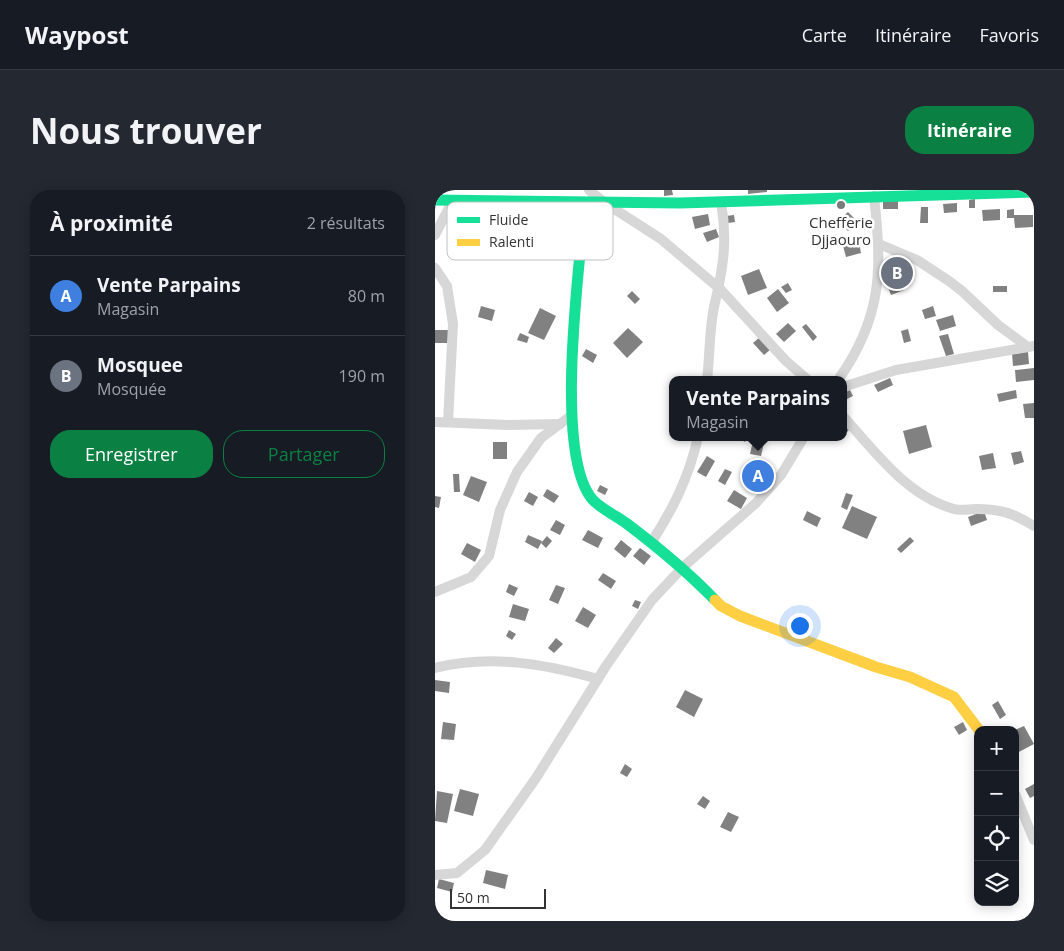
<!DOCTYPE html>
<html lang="fr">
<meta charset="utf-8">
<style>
:root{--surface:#171b24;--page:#242831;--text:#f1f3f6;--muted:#9ea1a6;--line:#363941;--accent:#0b8043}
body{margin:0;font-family:"Open Sans",sans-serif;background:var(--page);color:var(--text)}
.controls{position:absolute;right:15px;bottom:15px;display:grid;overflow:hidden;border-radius:10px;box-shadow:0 2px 12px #0003}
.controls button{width:45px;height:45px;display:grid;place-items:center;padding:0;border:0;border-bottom:1px solid var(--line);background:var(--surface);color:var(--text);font:25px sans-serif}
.scale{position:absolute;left:15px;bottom:12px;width:96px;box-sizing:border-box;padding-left:5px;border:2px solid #333;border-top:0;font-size:14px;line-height:18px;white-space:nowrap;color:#333;-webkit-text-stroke:4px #fff;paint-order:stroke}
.you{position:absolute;left:364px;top:435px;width:18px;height:18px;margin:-12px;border:4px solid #fff;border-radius:50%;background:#1a73e8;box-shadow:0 0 0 8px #1a73e833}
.badge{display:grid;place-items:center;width:32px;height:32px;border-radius:50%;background:var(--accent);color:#fff;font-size:16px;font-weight:700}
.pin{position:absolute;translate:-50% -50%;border:2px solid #fff;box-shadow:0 1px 5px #0006}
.popup{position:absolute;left:234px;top:186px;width:178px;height:65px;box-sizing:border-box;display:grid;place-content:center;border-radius:10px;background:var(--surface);filter:drop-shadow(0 1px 4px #0005);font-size:16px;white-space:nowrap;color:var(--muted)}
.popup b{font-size:19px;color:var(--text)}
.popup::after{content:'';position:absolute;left:50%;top:100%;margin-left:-10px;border:10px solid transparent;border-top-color:var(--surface)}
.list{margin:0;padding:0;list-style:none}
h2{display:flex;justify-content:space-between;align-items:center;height:65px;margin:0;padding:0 20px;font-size:21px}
h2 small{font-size:16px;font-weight:400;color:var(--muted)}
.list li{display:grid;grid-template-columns:32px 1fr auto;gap:15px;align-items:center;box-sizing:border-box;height:80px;padding:0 20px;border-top:1px solid var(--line)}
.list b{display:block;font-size:19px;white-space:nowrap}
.list p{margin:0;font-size:16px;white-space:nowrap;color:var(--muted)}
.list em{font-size:16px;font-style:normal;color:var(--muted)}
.actions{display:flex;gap:10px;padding:15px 20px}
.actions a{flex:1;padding:11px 0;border:1px solid var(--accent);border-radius:20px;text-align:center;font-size:18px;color:var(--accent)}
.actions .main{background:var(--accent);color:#fff}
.icon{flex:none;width:28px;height:28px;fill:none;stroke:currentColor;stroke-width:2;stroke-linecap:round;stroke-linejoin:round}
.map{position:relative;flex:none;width:599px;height:731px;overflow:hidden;border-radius:20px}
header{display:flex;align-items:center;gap:30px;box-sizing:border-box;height:70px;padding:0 25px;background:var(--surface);border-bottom:1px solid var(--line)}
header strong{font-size:24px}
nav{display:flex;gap:28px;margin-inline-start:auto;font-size:18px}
.intro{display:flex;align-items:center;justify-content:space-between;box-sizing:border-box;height:120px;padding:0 30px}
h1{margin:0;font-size:35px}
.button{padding:12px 22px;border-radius:20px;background:var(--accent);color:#fff;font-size:18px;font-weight:700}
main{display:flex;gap:30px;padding:0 30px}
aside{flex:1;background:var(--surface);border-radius:20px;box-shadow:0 2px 12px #0003}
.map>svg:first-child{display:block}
.building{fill:#818181}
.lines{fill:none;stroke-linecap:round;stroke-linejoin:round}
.street{stroke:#d7d7d7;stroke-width:10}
.fast{stroke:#16e098;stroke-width:11}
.slow{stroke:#ffcf43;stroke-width:11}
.poi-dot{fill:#7a7a7a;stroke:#fff;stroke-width:2}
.labels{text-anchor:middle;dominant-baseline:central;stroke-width:5;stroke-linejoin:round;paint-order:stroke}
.poi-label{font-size:15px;fill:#333;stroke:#fff}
.key{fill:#fff;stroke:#c2c2c2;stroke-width:1}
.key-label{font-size:14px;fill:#333}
</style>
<header>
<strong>Waypost</strong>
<nav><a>Carte</a><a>Itinéraire</a><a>Favoris</a></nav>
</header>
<div class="intro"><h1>Nous trouver</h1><a class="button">Itinéraire</a></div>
<main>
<aside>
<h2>À proximité<small>2 résultats</small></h2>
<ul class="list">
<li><span class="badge" style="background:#3f7fe0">A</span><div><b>Vente Parpains</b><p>Magasin</p></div><em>80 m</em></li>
<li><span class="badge" style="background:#6b7280">B</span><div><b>Mosquee</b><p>Mosquée</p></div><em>190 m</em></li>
</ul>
<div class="actions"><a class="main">Enregistrer</a><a>Partager</a></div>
</aside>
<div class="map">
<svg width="599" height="731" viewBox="0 0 599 731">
<rect width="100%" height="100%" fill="#fff"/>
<!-- building -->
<g class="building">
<polygon points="229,0 237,0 238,5 229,6"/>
<polygon points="313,0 332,0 332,2 313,4"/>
<polygon points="540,9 540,18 534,18 534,10"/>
<rect x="448" y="10" width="15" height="9"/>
<polygon points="522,13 522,22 509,23 508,14"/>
<polygon points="486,17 493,17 493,33 485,33"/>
<polygon points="565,19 565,30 548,31 547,20"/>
<polygon points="579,19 579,25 598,25 598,37 580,38 579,28 572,28 572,20"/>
<polygon points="413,22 423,32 413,41 403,31"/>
<polygon points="273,24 275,35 260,39 257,27"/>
<polygon points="299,25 300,32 293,33 291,26"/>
<polygon points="281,39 284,47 272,52 268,43"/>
<polygon points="424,52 426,63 411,67 408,56"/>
<polygon points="324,79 332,98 313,105 306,86"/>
<polygon points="463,84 469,100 456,105 450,89"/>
<polygon points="353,93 357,100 351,103 346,97"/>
<rect x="558" y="96" width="14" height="6"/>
<polygon points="343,99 354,113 342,122 332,108"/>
<polygon points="197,101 205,109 200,114 192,106"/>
<polygon points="46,116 60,120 57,131 43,127"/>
<polygon points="498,116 501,126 490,129 487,120"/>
<polygon points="105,118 121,126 109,150 93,143"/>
<polygon points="518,125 521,136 505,141 501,130"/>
<polygon points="353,133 361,141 349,152 341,144"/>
<polygon points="371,134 382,147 378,151 367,137"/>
<polygon points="193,138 208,152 192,168 178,153"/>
<polygon points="473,139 476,151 469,153 466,141"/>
<polygon points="0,140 13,140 14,153 0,153"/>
<polygon points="85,143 94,147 92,153 82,150"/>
<polygon points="513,144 519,164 511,166 504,146"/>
<polygon points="325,147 336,159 329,165 318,153"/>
<polygon points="151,159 162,165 158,173 147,166"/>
<polygon points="593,162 594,174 578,176 577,163"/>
<polygon points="599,178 599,190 581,192 580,180"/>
<polygon points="455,188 458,195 443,202 439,195"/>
<polygon points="415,200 418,206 412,209 409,203"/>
<polygon points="581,200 582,208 564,212 562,204"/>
<polygon points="599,213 599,228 590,228 588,214"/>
<polygon points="408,234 414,240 408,246"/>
<polygon points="491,235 497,257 474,264 468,241"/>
<polygon points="302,247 313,247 310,252"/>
<polygon points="318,251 329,253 326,266 315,264"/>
<rect x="58" y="252" width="14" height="17"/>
<polygon points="586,261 589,272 579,275 576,263"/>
<polygon points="558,263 561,278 547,280 544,266"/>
<polygon points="272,266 280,271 271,287 262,282"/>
<polygon points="290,279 297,282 290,295 283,291"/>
<polygon points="325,281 333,288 325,298 317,291"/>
<polygon points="18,284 24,284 25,302 19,302"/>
<polygon points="36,286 52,292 44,312 28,305"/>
<polygon points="165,295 173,299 170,305 162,301"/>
<polygon points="112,299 124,306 119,313 108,306"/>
<polygon points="299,300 312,308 306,319 292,311"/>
<polygon points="94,302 103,307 98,316 89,311"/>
<polygon points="411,303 418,305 412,320 406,317"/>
<polygon points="0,306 6,307 4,318 0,317"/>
<polygon points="417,316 442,327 432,349 407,338"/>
<polygon points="372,321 386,328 382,337 368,330"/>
<polygon points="549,321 552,330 536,336 533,327"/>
<polygon points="121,330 130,335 125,345 115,340"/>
<polygon points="153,340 168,348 163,358 147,350"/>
<polygon points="93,345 107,351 106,353 112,346 117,351 111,358 106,353 103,359 90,352"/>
<polygon points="475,347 479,351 466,363 462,359"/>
<polygon points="186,350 197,359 190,368 179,359"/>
<polygon points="32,353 46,360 40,372 26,364"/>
<polygon points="205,358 216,366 209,375 198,366"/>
<polygon points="168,383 181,391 176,399 163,390"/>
<polygon points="74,394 83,398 79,406 71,402"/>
<polygon points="121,395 130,398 123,414 114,410"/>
<polygon points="200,410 206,412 203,419 197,416"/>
<polygon points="78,414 94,419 90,431 74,427"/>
<polygon points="148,417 161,425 153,438 140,431"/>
<polygon points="74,440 81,444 77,450 71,446"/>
<polygon points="121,448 128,454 119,463 113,458"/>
<polygon points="0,490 15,492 14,503 0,501"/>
<polygon points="250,500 268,509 259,527 241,517"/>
<polygon points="563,511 571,525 565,529 557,515"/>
<polygon points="8,532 21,534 19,550 6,549"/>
<polygon points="528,532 532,540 524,545 519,537"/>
<polygon points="589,536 599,554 580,564 580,540"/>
<polygon points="190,574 197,579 192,587 185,583"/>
<polygon points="599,594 599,606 595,608 590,599"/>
<polygon points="25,599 44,604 38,626 19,621"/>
<polygon points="2,601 18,604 12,633 0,631"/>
<polygon points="268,606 275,611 270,619 262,614"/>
<polygon points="293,622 304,627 296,642 285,637"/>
<polygon points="51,680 73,685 70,699 48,693"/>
<polygon points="4,689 19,693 17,702 2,698"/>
</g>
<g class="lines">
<!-- street -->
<g class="street">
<polyline points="154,0 170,13 226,49 285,99 351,171 373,190"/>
<polyline points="0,45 17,12"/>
<polyline points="444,54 482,70 514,91 527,101 563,135 593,157"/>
<polyline points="0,78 12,96 18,134 13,232"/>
<path d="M272 190C275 166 274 141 279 117 288 79 293 51 286 12"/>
<path d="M403 190C448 127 447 79 439 6"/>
<polyline points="408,197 461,180 599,156"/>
<path d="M408 226C439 261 472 306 519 319 525 321 534 319 541 319 566 319 578 323 599 336"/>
<polyline points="0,232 73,235 125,234"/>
<path d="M216 353C238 319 254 287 263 247"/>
<polyline points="0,402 36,387 54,366 65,320 82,282 106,248 137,225"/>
<path d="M0 478C55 464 110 474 163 489"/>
<polyline points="580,604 599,650"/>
<polyline points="0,685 22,683 50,660 101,588 171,476 217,410 248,377 321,313 346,285 369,247"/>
</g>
<!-- fast -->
<g class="fast">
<polyline points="0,10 245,13 599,2"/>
<path d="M150 13C145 72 117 272 160 312 169 320 181 326 191 333 224 358 251 380 280 410"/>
</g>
<!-- slow -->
<polyline class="slow" points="280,410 286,416 305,426 441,477 475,487 519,507 544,540"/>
</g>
<!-- markers -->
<circle class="poi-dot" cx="406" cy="15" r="5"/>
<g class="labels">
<!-- poi labels -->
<g class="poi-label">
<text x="406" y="32">Chefferie<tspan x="406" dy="17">Djjaouro</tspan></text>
</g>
</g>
<!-- legend -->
<rect x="12" y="12" width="166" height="58" rx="8" class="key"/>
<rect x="22" y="27" width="23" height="6" fill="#16e098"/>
<rect x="22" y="49" width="23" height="7" fill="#ffcf43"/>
<g class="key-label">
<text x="54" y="35">Fluide</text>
<text x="54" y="57">Ralenti</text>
</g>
</svg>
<div class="controls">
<button>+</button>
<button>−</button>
<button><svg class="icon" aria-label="locate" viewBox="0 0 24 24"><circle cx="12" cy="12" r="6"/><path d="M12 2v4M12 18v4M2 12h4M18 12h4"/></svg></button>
<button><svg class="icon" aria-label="layers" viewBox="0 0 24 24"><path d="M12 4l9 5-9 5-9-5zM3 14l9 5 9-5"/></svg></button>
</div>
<div class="scale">50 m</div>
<div class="you"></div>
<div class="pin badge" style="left:323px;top:286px;background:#3f7fe0">A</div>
<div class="popup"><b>Vente Parpains</b>Magasin</div>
<div class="pin badge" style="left:462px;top:83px;background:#6b7280">B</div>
</div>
</main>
